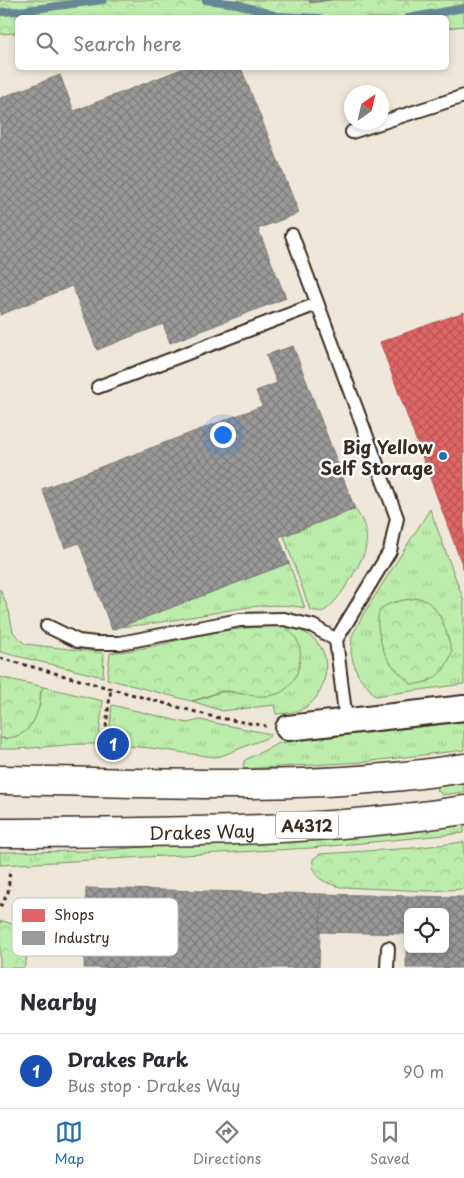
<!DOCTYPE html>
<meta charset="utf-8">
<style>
:root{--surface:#fff;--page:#f2f2f3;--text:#2b2b33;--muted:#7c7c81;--line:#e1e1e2;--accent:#1f6fb2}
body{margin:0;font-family:"Playpen Sans",sans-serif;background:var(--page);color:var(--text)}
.controls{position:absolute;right:15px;bottom:15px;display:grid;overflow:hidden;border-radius:8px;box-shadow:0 2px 8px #0003}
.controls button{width:45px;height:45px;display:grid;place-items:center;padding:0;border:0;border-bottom:1px solid var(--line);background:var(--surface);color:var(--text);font:25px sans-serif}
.compass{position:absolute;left:344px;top:85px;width:45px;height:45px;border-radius:50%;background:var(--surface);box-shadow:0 2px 8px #0003;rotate:34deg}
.you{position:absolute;left:222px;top:434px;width:18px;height:18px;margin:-12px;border:4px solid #fff;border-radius:50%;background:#1a73e8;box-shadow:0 0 0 8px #1a73e833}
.badge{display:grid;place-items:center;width:32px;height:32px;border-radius:50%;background:var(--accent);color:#fff;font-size:16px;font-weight:700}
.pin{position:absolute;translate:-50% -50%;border:2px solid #fff;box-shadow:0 1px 5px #0006}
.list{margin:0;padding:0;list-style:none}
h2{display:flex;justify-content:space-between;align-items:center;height:65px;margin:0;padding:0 20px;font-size:21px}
h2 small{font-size:16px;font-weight:400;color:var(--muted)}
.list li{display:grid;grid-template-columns:32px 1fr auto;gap:15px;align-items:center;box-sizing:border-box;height:75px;padding:0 20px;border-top:1px solid var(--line)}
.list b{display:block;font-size:19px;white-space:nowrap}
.list p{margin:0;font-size:16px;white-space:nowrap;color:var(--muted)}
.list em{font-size:16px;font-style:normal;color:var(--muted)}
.icon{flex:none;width:28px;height:28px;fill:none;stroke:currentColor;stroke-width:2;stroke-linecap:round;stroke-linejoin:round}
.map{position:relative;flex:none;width:464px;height:968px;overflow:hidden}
.search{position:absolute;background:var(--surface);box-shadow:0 2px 8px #0003;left:15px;right:15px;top:15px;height:55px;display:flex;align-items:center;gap:12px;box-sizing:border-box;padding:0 18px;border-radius:8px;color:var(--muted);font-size:19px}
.sheet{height:140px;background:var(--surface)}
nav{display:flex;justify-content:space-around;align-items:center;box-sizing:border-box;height:70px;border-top:1px solid var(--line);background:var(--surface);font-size:14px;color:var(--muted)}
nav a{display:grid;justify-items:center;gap:2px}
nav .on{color:var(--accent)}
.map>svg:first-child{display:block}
.grass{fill:url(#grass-tufts);stroke:#7c8c65}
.forest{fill:url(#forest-crowns);stroke:#7c8c65}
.shops{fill:url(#shops-cross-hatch);stroke:#ae5450}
.industry{fill:url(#industry-cross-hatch);stroke:#7d7874;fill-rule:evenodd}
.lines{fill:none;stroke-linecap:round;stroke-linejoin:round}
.stream{stroke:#668894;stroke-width:8}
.lane-casing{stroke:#3b2a1e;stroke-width:16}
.street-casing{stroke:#3b2a1e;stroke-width:28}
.primary-casing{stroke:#3b2a1e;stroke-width:31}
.path{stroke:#3b2a1e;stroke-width:3;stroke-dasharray:4 4;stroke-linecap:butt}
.lane{stroke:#fff;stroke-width:12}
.street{stroke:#fff;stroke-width:24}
.primary{stroke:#fff;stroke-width:28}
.poi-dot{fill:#1f6fb2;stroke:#fff;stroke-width:2}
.labels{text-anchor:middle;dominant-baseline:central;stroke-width:5;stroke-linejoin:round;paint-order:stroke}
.shield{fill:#fff;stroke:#766a62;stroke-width:1}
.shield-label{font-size:16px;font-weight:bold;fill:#3b2a1e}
.poi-label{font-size:18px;font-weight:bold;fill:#3b2a1e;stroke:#fff;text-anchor:end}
.street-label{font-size:18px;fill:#3b2a1e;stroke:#fff}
.key{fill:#fff;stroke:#c4bfbc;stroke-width:1}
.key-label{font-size:14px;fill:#3b2a1e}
</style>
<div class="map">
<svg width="464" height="968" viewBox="0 0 464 968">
<defs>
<pattern id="grass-tufts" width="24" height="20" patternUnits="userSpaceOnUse" patternTransform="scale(1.25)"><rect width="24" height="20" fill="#bcedac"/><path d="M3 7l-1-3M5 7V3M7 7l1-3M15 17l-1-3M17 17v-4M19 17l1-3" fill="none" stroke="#a2cb94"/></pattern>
<pattern id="forest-crowns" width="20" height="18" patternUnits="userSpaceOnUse" patternTransform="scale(1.25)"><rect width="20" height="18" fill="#bcedac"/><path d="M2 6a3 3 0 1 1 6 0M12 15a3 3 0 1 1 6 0" fill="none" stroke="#a2cb94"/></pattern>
<pattern id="shops-cross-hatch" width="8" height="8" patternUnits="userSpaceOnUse" patternTransform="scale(1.25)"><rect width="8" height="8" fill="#e06666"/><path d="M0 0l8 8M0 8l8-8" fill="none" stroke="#b75453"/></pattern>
<pattern id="industry-cross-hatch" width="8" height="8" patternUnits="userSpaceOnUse" patternTransform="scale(1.25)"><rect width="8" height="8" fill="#999"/><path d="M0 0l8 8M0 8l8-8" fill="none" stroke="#7e7d7c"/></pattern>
</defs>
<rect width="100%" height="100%" fill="#efe8da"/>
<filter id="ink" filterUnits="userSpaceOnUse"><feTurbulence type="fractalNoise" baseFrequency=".02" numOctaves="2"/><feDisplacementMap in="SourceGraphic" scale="10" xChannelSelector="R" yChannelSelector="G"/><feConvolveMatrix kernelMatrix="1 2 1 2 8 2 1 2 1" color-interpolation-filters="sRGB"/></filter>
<g filter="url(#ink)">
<!-- grass -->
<g class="grass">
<path d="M355 509C360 516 365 524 366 533 367 540 366 550 363 556 357 570 336 606 322 612L310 610 284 536Z"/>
<polygon points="430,509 464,601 464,684 375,696 358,675 353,662 351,652 352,636 364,613"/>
<path d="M289 563 305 608C270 601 237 609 202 615 174 620 147 625 118 627Z"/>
<path d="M282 625C294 628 308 632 317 642 333 659 326 695 306 707 297 713 286 713 276 714L274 705 222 711 192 701C215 697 217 687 242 694Z"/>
<path d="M44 687 103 701 98 744C65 743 33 750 0 749V738L6 739 40 705 41 690Z"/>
<polygon points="112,705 187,723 200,720 271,734 269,737 221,756 214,757 150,748 108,744"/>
<polygon points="464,722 464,750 363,762 243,769 244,761 247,759 277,744 286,742"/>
<polygon points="464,781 464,792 442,795 437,790 441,784"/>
<polygon points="464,822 464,833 311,848 0,865 0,852 93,851"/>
</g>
<!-- forest -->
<g class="forest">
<polygon points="0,0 303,0 314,1 322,0 464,0 464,26 447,28 446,18 18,18 17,33 0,34"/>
<polygon points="0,589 9,611 13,632 25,644 104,653 103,677 0,652"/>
<path d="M419 598C441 604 446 632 452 652 446 671 432 685 411 684 404 677 395 670 389 661 382 652 373 618 381 609 387 602 409 599 419 598Z"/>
<path d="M282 625C295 634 302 643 300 660 299 670 296 677 290 685 278 699 260 697 243 694 238 694 233 691 228 691 218 690 203 699 191 701L107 679 110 653C145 650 178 639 213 633 236 629 258 626 282 625Z"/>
<path d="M0 677 44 687C39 692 41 699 39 706 34 727 22 740 0 738Z"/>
<path d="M464 842V889L428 891 340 887C324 882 312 879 313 859L320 854 413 848Z"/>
<path d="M3 921 18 926C28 944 30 948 24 968H0V922Z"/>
</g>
<!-- shops -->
<polygon class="shops" points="464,312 464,570 380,342"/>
<!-- industry -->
<g class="industry">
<polygon points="309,0 331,0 310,3"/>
<polygon points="184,68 241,68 299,213 258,229 286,298 170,343 163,324 97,350 72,286 0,315 0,98 60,75 74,111"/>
<polygon points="293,346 355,509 279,537 289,563 112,630 79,543 65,548 42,489 262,406 256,391 277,383 266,355"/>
<polygon points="86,888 321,894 319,968 84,968"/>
<polygon points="321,894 407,896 407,934 320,932"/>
<path d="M407 896 464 897V968H406ZM408 912H445V949H408Z"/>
</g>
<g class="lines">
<!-- stream -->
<g class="stream">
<polyline points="206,0 237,4 277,16 319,18"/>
<polyline points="0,12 19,11 103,0"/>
<polyline points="408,18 464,8"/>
</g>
<!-- lane casing -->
<g class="lane-casing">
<g id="lane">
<polyline points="352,132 464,96"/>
<polyline points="292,235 397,518 390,551 336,640 346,721"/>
<polyline points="98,387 317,304"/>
<polyline points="47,626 78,641 96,643 120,643 240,620 284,619 313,626 336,640"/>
<polyline points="387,968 388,948"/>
</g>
</g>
<!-- street casing -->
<g class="street-casing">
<polyline id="street" points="288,728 464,708"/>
</g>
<!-- primary casing -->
<g class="primary-casing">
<g id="primary">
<path d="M0 780C154 782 311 793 464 768"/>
<path id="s1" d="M0 833C154 832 311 834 464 810"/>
</g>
</g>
<!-- path -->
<g class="path">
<polyline points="0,658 214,717 266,726"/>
<polyline points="103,751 111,688"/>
<polyline points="0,907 8,893 10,869"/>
</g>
<!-- lane -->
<use href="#lane" class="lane"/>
<!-- street -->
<use href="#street" class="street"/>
<!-- primary -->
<use href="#primary" class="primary"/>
</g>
</g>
<!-- markers -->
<circle class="poi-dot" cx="443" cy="456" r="5"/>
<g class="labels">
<!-- shield labels -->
<rect class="shield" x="276" y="811.5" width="62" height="27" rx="4"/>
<g class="shield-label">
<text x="307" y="825">A4312</text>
</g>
<!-- poi labels -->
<g class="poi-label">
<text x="433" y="446">Big Yellow<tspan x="433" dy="21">Self Storage</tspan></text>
</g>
<!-- street labels -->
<g class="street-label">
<text stroke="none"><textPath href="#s1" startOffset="202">Drakes Way</textPath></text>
</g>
</g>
<!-- legend -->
<rect x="12" y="898" width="166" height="58" rx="8" class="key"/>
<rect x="22" y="909" width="23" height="13" fill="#e06666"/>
<rect x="22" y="931" width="23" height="14" fill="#999"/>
<g class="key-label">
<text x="54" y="920">Shops</text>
<text x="54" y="943">Industry</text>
</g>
</svg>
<div class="controls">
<button><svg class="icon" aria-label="locate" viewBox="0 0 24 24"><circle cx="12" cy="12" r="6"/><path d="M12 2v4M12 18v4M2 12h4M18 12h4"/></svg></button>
</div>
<svg class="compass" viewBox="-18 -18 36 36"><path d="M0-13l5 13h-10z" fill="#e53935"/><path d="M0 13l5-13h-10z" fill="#7c7c81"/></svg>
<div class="you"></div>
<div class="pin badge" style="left:113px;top:744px;background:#1a4fb4">1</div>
<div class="search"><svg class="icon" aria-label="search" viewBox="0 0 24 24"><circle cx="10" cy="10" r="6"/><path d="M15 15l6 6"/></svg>Search here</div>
</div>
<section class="sheet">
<h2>Nearby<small></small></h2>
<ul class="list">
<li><span class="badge" style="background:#1a4fb4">1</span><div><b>Drakes Park</b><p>Bus stop · Drakes Way</p></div><em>90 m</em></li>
</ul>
</section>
<nav>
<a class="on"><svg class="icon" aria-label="map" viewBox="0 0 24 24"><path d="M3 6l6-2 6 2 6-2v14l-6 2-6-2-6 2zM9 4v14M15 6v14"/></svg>Map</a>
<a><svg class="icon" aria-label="directions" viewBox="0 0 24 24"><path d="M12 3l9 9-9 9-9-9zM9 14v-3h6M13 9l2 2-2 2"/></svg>Directions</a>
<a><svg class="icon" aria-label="saved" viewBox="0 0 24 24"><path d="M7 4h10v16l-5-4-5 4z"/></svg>Saved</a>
</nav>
